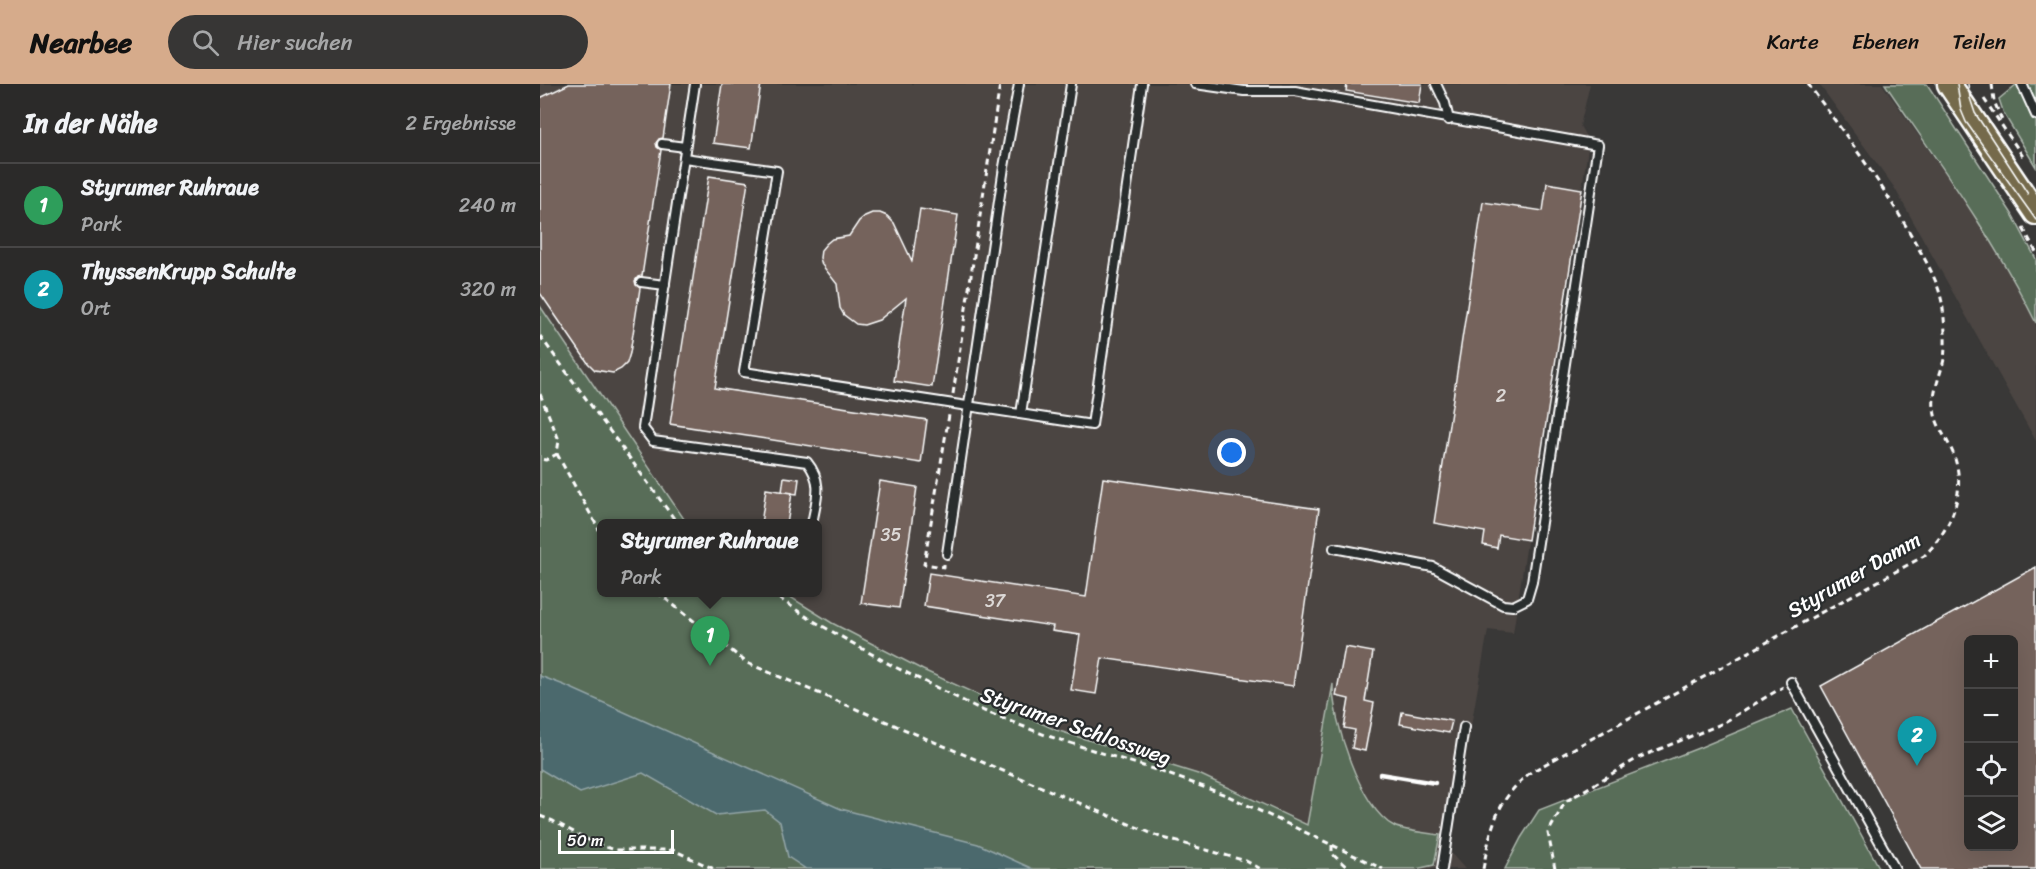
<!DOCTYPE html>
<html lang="de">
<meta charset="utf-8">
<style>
:root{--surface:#2b2a29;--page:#373635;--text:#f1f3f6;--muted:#a6a7a8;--line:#474646;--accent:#d6ab8b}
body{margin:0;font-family:Sriracha,sans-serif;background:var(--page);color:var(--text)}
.controls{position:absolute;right:18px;bottom:18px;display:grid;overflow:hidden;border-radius:9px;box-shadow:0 6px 24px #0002}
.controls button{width:54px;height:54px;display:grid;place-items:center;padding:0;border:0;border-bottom:2px solid var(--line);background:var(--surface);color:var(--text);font:30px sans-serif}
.scale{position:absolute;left:18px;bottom:15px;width:116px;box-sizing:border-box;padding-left:6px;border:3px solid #fff;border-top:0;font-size:16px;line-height:21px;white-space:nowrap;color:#fff;-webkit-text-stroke:4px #2a2d2e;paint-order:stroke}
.you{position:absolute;left:692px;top:369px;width:21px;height:21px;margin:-15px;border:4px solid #fff;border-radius:50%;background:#1a73e8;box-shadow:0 0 0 9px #1a73e833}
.badge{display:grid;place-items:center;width:39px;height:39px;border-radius:50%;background:var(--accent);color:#fff;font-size:20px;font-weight:700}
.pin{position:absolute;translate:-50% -50px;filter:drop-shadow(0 2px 3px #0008)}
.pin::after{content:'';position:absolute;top:32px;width:21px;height:18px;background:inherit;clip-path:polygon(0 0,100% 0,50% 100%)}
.popup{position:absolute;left:57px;top:435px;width:225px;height:78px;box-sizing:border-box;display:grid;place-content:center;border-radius:9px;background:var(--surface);filter:drop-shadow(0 2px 4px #0005);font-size:20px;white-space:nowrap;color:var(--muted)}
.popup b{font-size:22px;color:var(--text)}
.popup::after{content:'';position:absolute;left:50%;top:100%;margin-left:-12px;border:12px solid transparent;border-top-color:var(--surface)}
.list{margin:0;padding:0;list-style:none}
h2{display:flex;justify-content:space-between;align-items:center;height:78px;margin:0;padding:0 24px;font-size:26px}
h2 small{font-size:20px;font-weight:400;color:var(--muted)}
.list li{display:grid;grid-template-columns:39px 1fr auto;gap:18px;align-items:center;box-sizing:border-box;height:84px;padding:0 24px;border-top:2px solid var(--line)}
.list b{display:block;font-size:22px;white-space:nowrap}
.list p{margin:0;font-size:20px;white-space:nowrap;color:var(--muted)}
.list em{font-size:20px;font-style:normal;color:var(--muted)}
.icon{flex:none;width:33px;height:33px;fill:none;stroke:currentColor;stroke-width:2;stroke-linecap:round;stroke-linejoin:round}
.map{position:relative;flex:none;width:1496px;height:785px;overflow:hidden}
header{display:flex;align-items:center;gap:36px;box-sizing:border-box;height:84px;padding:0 30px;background:var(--accent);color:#111}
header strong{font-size:28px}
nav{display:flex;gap:33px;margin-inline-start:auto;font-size:21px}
.search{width:420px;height:54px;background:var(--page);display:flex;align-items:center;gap:15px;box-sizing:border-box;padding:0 21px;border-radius:33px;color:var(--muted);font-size:22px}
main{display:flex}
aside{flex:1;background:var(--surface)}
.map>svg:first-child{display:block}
.built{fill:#4b4542}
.green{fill:#586d59;stroke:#acb6ac;stroke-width:1.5}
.water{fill:#4b696d;stroke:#93a5a7;stroke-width:1.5}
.building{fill:#74635c;stroke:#fff;stroke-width:1.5;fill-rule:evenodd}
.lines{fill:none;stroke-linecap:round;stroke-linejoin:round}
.lane-casing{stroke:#fff;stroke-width:12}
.primary-casing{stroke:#fff;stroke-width:27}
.path{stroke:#fff;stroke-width:3;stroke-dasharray:6 4.5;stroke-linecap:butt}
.lane{stroke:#2a2d2e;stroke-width:8}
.primary{stroke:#746b4b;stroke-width:22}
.tram{stroke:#fff;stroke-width:1.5}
.rail{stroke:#fff;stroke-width:4.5}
.labels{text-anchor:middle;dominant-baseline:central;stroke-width:4.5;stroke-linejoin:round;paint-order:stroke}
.number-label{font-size:18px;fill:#dcd8d6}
.street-label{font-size:21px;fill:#fff;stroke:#2a2d2e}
</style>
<header>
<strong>Nearbee</strong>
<div class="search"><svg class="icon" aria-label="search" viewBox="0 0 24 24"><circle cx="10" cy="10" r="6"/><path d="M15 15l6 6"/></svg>Hier suchen</div>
<nav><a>Karte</a><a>Ebenen</a><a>Teilen</a></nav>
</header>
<main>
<aside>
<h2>In der Nähe<small>2 Ergebnisse</small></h2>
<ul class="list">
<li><span class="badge" style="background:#2e9e5b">1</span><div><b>Styrumer Ruhraue</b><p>Park</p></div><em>240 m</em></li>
<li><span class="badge" style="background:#0f9aa8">2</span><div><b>ThyssenKrupp Schulte</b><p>Ort</p></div><em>320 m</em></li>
</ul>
</aside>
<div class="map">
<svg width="1496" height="785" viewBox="0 0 1496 785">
<rect width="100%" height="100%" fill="#393837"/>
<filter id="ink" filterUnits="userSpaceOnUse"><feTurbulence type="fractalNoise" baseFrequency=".0167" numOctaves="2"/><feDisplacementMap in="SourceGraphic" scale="12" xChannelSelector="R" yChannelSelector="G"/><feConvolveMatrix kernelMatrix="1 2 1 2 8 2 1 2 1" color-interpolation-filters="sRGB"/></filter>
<g filter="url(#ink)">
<!-- built -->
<g class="built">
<polygon points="0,0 1050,0 1040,42 1049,58 973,549 948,546 909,767 925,785 858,785 661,691 516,646 383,586 292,539 244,509 278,508 278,440 150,440 144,435 0,222"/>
<polygon points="1279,0 1342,0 1436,133 1479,204 1496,239 1496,357 1354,103"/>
</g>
<!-- green -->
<g class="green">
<path d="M1345 0H1387L1472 130 1496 175V239C1454 154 1398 78 1345 0Z"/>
<polygon points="1477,0 1496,0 1496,83 1464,30 1459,15"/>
<path d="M0 222 144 435 150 439 62 440V508L244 509 292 539 383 586 516 646 661 691 767 741 793 600C792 635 820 725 854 742 863 747 888 749 900 751L894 781 876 785H0Z"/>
<polygon points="1252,625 1340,785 965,785 981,754 999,726 1161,663"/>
</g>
<!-- water -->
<polygon class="water" points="0,592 24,601 301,725 438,760 493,785 266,785 248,773 240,738 225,726 176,731 103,689 40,709 0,685"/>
<!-- building -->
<g class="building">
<polygon points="29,0 131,0 123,54 119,55 116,59 117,63 121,66 102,192 98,193 95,197 96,201 100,204 90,269 87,279 81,285 73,289 55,286 48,279 0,209 0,14"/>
<polygon points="182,0 221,0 211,64 173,59"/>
<polygon points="807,0 882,0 879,19 806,7"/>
<polygon points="169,92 208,98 175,304 387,336 381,379 130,340"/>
<polygon points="1007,99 1042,105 988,456 959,451 957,464 943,461 945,448 894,439 943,118 1003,127"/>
<polygon points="380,125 418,131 392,303 354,297 366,214 339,236 324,241 316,240 304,231 300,224 297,200 282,181 280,174 281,166 286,160 292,155 309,152 319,137 325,132 332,129 340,129 347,132 354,139 372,177"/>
<polygon points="244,393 259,395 257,410 242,408"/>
<polygon points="563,394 779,425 753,602 562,574 556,610 531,606 540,551 512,547 513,542 384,522 389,489 546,513"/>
<polygon points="340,397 377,403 359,524 321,519"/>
<polygon points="226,405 252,409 247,440 221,440"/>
<path d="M1496 483V785H1381L1281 602ZM1428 555H1473V762H1428Z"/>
<polygon points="805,563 833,568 825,617 834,619 825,667 812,664 815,646 804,644 809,615 796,612"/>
<polygon points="862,628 912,637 909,649 860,640"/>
</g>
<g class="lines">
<!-- lane casing -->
<g class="lane-casing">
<g id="lane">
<path d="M155 0 103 344 113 357 267 378C284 399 276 416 272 440"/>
<polyline points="655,0 704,7 755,7 1058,61 992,498 987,515 973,522 963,521 893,483 794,464"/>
<polyline points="896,0 905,19 909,36"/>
<polyline points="1482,0 1496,31"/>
<polyline points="122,60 145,63"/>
<polyline points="144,74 237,87 204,288 552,341 602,0"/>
<polyline points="101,198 125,201"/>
<polyline points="481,330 531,0"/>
<polyline points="407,470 464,83 479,0"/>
<polyline points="1251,598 1355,785"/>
<polyline points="902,785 924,643"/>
</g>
</g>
<!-- primary casing -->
<g class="primary-casing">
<polyline id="primary" points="1409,0 1496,129"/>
</g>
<!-- path -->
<g class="path">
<polyline points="1452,0 1454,17 1463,39"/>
<polyline points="1444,15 1484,74"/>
<polyline points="1483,144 1496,168"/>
<polyline points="0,252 138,440"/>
<polyline points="0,310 19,356 17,370 6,376 0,375"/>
<polyline points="413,310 460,0"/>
<polyline points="17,370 62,451"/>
<polyline points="404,480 404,483 384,480 409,331"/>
<polyline points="117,508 207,579 620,753 706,777 721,785"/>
<polyline points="230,508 270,535 351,581 444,627 505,651 619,687 686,711 843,785"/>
<polyline points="0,732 13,737 56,760 76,766 133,766 174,785"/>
<polyline points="792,761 792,770 809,785"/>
<path d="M943 785C951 743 956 716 991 688L1384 472C1411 445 1428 408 1413 369 1407 354 1395 341 1394 324 1392 308 1401 290 1404 275 1406 259 1405 241 1403 225 1400 200 1387 179 1375 158 1344 102 1306 51 1268 0"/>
<polyline points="1015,785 1008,749 1025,718 1098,674 1181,640 1243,603"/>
</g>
<!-- lane -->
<use href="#lane" class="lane"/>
<!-- primary -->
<use href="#primary" class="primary"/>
<!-- tram -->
<g class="tram">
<polyline points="1417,0 1421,26 1426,38 1496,136"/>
<polyline points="1428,0 1430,14 1435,29 1488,110"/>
</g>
<!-- rail -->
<polyline class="rail" points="840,690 895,699"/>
</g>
</g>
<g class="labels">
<!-- number labels -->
<g class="number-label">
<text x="961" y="312">2</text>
<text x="351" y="451">35</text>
<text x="455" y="517">37</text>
</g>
<!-- street labels -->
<g class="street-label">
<text transform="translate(1314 491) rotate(-30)">Styrumer Damm</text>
<text transform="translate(536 642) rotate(19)">Styrumer Schlossweg</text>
</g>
</g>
</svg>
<div class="controls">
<button>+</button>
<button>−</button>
<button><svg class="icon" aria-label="locate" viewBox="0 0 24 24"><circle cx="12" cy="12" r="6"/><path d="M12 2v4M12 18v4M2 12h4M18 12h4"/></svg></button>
<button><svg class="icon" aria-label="layers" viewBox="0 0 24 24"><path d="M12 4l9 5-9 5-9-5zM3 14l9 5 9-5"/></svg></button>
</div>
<div class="scale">50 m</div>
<div class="you"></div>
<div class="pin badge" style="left:170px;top:582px;background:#2e9e5b">1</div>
<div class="popup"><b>Styrumer Ruhraue</b>Park</div>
<div class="pin badge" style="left:1377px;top:682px;background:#0f9aa8">2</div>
</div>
</main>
